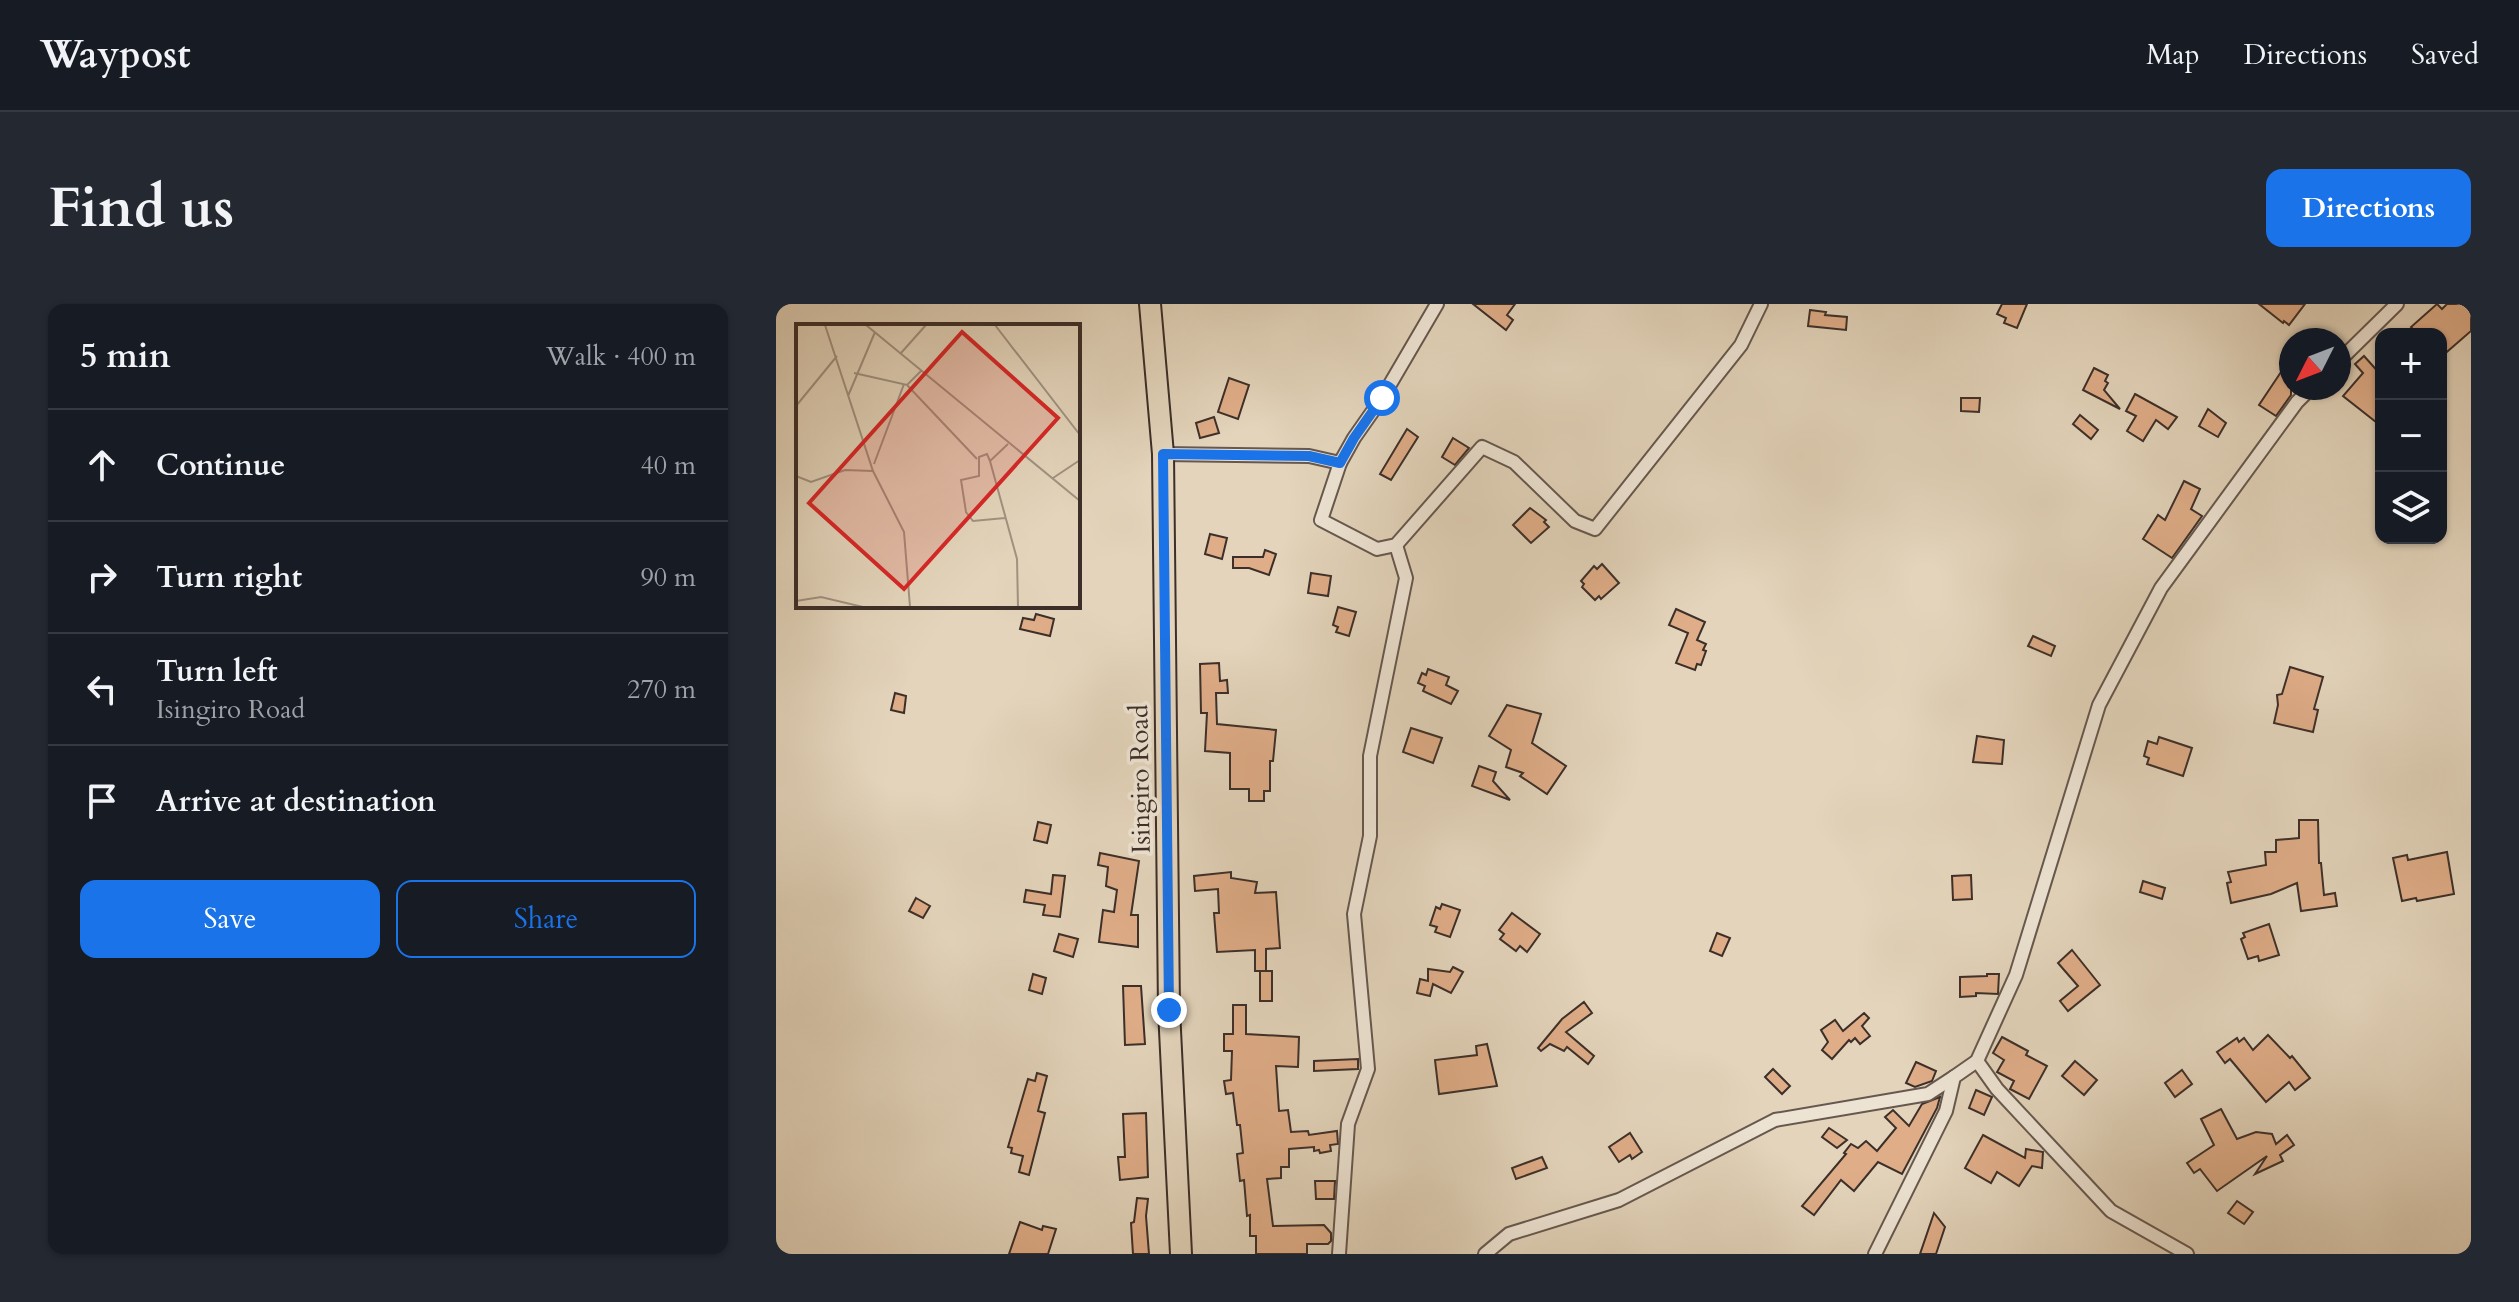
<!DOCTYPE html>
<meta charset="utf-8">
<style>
:root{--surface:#171b24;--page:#242831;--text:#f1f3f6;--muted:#9ea1a6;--line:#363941;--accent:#1a73e8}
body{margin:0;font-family:Cardo,serif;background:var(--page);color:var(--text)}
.controls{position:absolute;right:24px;top:24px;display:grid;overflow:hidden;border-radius:16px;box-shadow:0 2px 6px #0004}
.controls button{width:72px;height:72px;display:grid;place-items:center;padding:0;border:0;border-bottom:2px solid var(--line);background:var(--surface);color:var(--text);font:40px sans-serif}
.compass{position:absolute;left:1503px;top:24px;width:72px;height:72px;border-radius:50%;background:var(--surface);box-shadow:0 2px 6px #0004;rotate:228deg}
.stop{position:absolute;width:24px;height:24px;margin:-18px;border:6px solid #1a73e8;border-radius:50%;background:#fff}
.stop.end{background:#1a73e8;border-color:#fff;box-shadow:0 2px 8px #0008}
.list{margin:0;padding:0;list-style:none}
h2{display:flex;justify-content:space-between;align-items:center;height:104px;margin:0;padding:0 32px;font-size:34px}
h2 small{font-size:26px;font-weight:400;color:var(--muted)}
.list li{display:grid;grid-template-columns:52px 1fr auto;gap:24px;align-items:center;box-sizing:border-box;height:112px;padding:0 32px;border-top:2px solid var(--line)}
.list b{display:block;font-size:30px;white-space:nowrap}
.list p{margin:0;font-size:26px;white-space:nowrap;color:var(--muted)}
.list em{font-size:26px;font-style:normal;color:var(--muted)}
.actions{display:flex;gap:16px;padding:24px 32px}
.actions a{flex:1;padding:18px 0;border:2px solid var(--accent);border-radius:16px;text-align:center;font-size:28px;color:var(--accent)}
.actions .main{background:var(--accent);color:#fff}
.icon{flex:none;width:44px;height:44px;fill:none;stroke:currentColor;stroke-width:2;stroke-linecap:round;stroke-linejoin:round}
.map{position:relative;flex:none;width:1695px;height:950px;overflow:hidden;border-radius:16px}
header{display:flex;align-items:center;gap:48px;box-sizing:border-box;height:112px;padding:0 40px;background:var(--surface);border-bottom:2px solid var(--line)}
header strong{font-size:38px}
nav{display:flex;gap:44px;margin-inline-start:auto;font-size:28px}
.intro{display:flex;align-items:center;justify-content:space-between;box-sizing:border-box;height:192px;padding:0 48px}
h1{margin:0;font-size:56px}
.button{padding:20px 36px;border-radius:16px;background:var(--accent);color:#fff;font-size:28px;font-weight:700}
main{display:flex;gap:48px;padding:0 48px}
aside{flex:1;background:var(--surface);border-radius:16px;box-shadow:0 2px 6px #0004}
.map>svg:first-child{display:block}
.building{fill:#dfad88;stroke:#3c2f29;stroke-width:2}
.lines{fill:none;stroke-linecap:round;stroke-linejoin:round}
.minor-casing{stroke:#66584e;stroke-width:16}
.primary-casing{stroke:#3c2f29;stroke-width:24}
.minor{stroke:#ede3d3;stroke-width:12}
.primary{stroke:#e3d4bb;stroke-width:20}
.route{stroke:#1a73e8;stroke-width:10}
.labels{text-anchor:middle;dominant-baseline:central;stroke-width:7;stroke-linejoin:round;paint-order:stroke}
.street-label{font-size:26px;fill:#3c2f29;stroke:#ede3d3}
.inset-road{fill:none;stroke:#a09281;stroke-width:2}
.view{fill:#d62828;fill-opacity:0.15;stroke:#d62828;stroke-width:4}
.inset-edge{fill:none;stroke:#3c2f29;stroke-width:4}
</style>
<header>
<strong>Waypost</strong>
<nav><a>Map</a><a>Directions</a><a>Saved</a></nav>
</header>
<div class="intro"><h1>Find us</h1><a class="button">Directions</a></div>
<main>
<aside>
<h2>5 min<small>Walk · 400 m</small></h2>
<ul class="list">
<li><svg class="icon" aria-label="ahead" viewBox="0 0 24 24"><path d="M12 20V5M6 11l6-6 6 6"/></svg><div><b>Continue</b></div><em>40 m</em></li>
<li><svg class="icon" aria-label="right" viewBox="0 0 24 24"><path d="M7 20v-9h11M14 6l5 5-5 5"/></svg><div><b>Turn right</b></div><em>90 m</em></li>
<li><svg class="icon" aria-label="left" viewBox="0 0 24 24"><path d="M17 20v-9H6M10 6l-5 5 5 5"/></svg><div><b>Turn left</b><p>Isingiro Road</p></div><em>270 m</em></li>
<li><svg class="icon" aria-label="arrive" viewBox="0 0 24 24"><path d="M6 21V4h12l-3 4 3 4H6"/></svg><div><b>Arrive at destination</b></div></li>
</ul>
<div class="actions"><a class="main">Save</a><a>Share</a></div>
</aside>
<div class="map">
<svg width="1695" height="950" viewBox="0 0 1695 950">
<rect width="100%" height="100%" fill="#e3d4bb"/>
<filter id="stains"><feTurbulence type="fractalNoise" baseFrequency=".0025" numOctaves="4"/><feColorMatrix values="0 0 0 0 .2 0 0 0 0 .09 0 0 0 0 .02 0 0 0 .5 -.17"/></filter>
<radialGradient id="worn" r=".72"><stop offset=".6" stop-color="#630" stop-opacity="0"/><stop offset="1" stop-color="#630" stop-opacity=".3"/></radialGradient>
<!-- building -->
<g class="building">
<polygon points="697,0 739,0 731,11 737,16 730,26"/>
<polygon points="1226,0 1251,0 1241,24 1228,19 1230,14 1221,10"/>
<polygon points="1483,0 1529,0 1513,21 1508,17 1507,19"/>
<polygon points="1661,0 1666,5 1671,0 1695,0 1695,27 1665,53 1665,30 1641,30 1635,23"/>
<polygon points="1034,6 1050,8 1049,11 1071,13 1070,26 1032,22"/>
<polygon points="1588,52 1605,71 1605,122 1567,92 1587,69 1579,60"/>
<polygon points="1515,53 1515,91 1500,112 1483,101"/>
<polygon points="1318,64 1332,71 1329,77 1332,79 1328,86 1344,105 1307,86"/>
<polygon points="453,74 473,81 462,115 442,108"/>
<polygon points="1359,90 1401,113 1392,125 1380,116 1367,137 1351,127 1360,112 1350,107"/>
<polygon points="1185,94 1204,94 1203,108 1185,107"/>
<polygon points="1432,105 1450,119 1442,133 1423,122"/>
<polygon points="1304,111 1322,126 1315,135 1297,120"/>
<polygon points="438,113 443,129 424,134 420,119"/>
<polygon points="631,125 642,133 615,176 604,170"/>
<polygon points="677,134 693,144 679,161 666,153"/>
<polygon points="1408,177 1424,185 1415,205 1426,212 1396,254 1367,235 1382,211 1389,216"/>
<polygon points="754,204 770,216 768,218 773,223 755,239 737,221"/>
<polygon points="434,230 451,234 446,255 429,250"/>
<polygon points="489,246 500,250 493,271 473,264 457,264 457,253 487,253"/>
<polygon points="826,260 843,279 825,295 823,292 819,296 806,283 808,280 805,277 818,262 821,265"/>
<polygon points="535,269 555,272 552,292 532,289"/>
<polygon points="562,303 580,308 573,332 560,328 562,323 557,321"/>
<polygon points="900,305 929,318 921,336 930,340 927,346 930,347 925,361 921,360 919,366 900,359 912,329 893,321"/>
<polygon points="260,310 278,315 274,332 244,325 247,314 258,316"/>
<polygon points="1257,332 1279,342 1275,352 1252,342"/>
<polygon points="443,359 444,377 451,376 452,389 440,389 441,420 500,426 497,457 494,457 494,487 488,487 488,497 473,497 473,485 454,485 454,449 429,447 431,409 425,409 424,360"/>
<polygon points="1514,363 1547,373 1538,405 1542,406 1537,428 1498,419 1502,401 1501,391 1506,390"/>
<polygon points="652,365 673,373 670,381 682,387 675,400 647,387 649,382 642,379 646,369 650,371"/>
<polygon points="119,389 130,392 128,409 115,406"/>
<polygon points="731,401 765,410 756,439 790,462 771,490 744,472 747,469 730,463 735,446 713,432"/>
<polygon points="635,424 666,434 657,459 627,448"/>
<polygon points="1201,432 1228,436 1226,460 1197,458"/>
<polygon points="1383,433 1416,444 1407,472 1371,460 1373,454 1368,452 1372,437 1381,440"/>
<polygon points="703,462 720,468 717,477 734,496 696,482"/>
<polygon points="1523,516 1542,516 1543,559 1545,559 1548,591 1559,589 1561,602 1525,607 1521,579 1495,590 1455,599 1451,579 1455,578 1452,568 1490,561 1489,548 1500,548 1500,536 1523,534"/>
<polygon points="262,518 275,521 271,539 258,536"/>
<polygon points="1671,548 1678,590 1641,597 1640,594 1626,597 1617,554 1631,551 1632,556"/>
<polygon points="324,549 363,557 355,611 362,611 362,643 323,638 327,606 338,608 341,586 330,582 332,563 322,561"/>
<polygon points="455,568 455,574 481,578 479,589 500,588 504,644 490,645 490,667 479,667 479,646 441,648 438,609 443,609 442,585 419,587 418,572"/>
<polygon points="277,571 289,572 284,613 267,611 269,601 248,598 250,586 275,590"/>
<polygon points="1195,571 1196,595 1177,596 1176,572"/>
<polygon points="1367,577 1389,584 1386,595 1364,588"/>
<polygon points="140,594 154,602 147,614 133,607"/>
<polygon points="666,600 684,606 674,633 659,628 661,623 654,621 660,603 664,605"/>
<polygon points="736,609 764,630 751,648 744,642 740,647 724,635 728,630 723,626"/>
<polygon points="1493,620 1503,651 1483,657 1482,652 1472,655 1465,635 1469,633 1467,629"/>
<polygon points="941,629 954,634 946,652 934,647"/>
<polygon points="283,630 302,635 297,653 278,647"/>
<polygon points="1296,646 1324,681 1292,707 1284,697 1302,682 1282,659"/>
<polygon points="677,663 687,668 675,689 657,680 654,692 641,689 644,675 652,677 652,665 674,668"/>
<rect x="484" y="667" width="12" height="30"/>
<polygon points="257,670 270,674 266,690 253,686"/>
<polygon points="1211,670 1223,670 1222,690 1200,689 1200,692 1184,693 1184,673 1211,672"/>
<polygon points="347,682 365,682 369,740 349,741"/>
<polygon points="808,698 816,709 790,728 818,752 812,760 791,743 788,747 774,740 765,747 762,744 786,715"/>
<polygon points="457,701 470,701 470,730 523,733 522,763 500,762 503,807 512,806 515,828 532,827 533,831 561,827 562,840 554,841 555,847 544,849 543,846 538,847 538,843 513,845 513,863 505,863 505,874 491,875 497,922 548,921 555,929 555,937 552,940 531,940 531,950 480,950 480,932 474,932 474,911 471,912 468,876 464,877 461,850 467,849 464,821 461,821 457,789 450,790 448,777 455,776 456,747 448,747 448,730 457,730"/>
<polygon points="1088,709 1093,714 1086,722 1094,732 1084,740 1079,734 1075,738 1073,736 1056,755 1046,746 1052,738 1045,726 1059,716 1067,727"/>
<polygon points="1492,731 1514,754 1516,752 1534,774 1519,786 1513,778 1490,798 1454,755 1449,759 1441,748 1461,734 1463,738 1468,734 1477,746"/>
<polygon points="1226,733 1252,747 1250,751 1271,762 1253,795 1234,785 1238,777 1221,768 1228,756 1217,749"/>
<polygon points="711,740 721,782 663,790 659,756 701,751 700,742"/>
<polygon points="582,755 582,765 538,767 538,757"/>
<polygon points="1299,757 1321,776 1308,791 1286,772"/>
<polygon points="1140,758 1160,767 1156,777 1139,783 1130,779"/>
<polygon points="997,765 1014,782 1006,790 989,773"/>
<polygon points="1406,766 1416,780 1399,793 1389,779"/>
<polygon points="261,769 271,772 262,807 269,809 253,871 243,868 247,852 235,849 236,844 232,843 252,775 259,777"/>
<polygon points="1200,786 1216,793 1208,811 1193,804"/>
<polygon points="1164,793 1161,804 1126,870 1102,858 1078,887 1065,876 1038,911 1026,902 1070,850 1068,849 1075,840 1082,844 1090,837 1101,847 1120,824 1109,813 1117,806 1133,822 1146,800"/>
<polygon points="1445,805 1461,835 1480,828 1496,830 1500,840 1511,831 1518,841 1504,851 1507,857 1479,870 1491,852 1441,887 1424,865 1418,869 1411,859 1438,841 1425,815"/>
<polygon points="370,809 372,873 344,876 342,853 349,853 347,810"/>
<polygon points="1053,824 1071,836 1061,844 1046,833"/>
<polygon points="854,829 866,848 856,855 854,851 843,858 833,843"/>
<polygon points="1207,831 1249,854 1250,845 1267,848 1266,864 1256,862 1243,882 1221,868 1215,879 1189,864"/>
<polygon points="766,853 771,864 740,875 736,864"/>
<polygon points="539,877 559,877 558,895 540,895"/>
<polygon points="361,894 372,895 370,912 373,950 357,950 355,919 358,918"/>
<polygon points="1461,897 1477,908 1468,920 1452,909"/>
<polygon points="1158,909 1169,923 1160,950 1144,950"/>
<polygon points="244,918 266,926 267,922 280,925 272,950 233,950"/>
</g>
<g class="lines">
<!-- minor casing -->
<g class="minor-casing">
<g id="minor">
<polyline points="1563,57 1621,0"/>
<polyline points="387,150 533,152 564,159 578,134 606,94 661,0"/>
<polyline points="564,159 545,216 601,245 620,241 706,143 738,158 799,217 819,225 965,41 985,0"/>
<polyline points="1201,757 1221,785 1335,907 1411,950"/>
<polyline points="563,950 572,820 592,765 578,610 594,532 594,452 630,274 620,241"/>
<polyline points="709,950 733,930 843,896 999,816 1152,790 1178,773"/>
<polyline points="1099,950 1170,807 1178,773 1201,757 1240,671 1323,401 1385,284 1521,98 1535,84"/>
</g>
</g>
<!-- primary casing -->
<g class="primary-casing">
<polyline id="primary" points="374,0 387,150 393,706 405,950"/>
</g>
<!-- minor -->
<use href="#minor" class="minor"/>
<!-- primary -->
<use href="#primary" class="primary"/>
</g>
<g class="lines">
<!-- route -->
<polyline class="route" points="393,706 387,150 533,152 564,159 578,134 606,94"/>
</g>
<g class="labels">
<!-- street labels -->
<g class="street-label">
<text transform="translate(364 475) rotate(-91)">Isingiro Road</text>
</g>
</g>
<!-- overview -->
<g transform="translate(20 20)">
<rect width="284" height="284" fill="#e3d4bb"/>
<path class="inset-road" d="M29 1 77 147 108 208 114 283M70 1 284 177M199 1 284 111M105 29 130 1M58 49 111 61 126 46M111 61 181 135M52 72 79 8M0 82 41 32M212 120 194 137 221 235 222 283M194 137 191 130 183 133V152L165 156 170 188 177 197 209 194M78 140 108 60M0 152 15 158 49 146 77 147M257 154 284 136M0 277 25 273 67 283"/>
<path class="view" d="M166 8 262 94 108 265 13 179Z"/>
<rect width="284" height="284" class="inset-edge"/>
</g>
<rect width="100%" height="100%" filter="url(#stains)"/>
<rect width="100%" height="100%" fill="url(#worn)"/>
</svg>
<div class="controls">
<button>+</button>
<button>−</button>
<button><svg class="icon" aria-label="layers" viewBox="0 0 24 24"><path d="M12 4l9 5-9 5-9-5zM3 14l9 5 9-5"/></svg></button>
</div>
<svg class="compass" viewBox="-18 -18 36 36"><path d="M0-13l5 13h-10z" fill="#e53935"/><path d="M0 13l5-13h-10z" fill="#9ea1a6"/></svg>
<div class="stop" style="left:606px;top:94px"></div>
<div class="stop end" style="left:393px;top:706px"></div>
</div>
</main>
